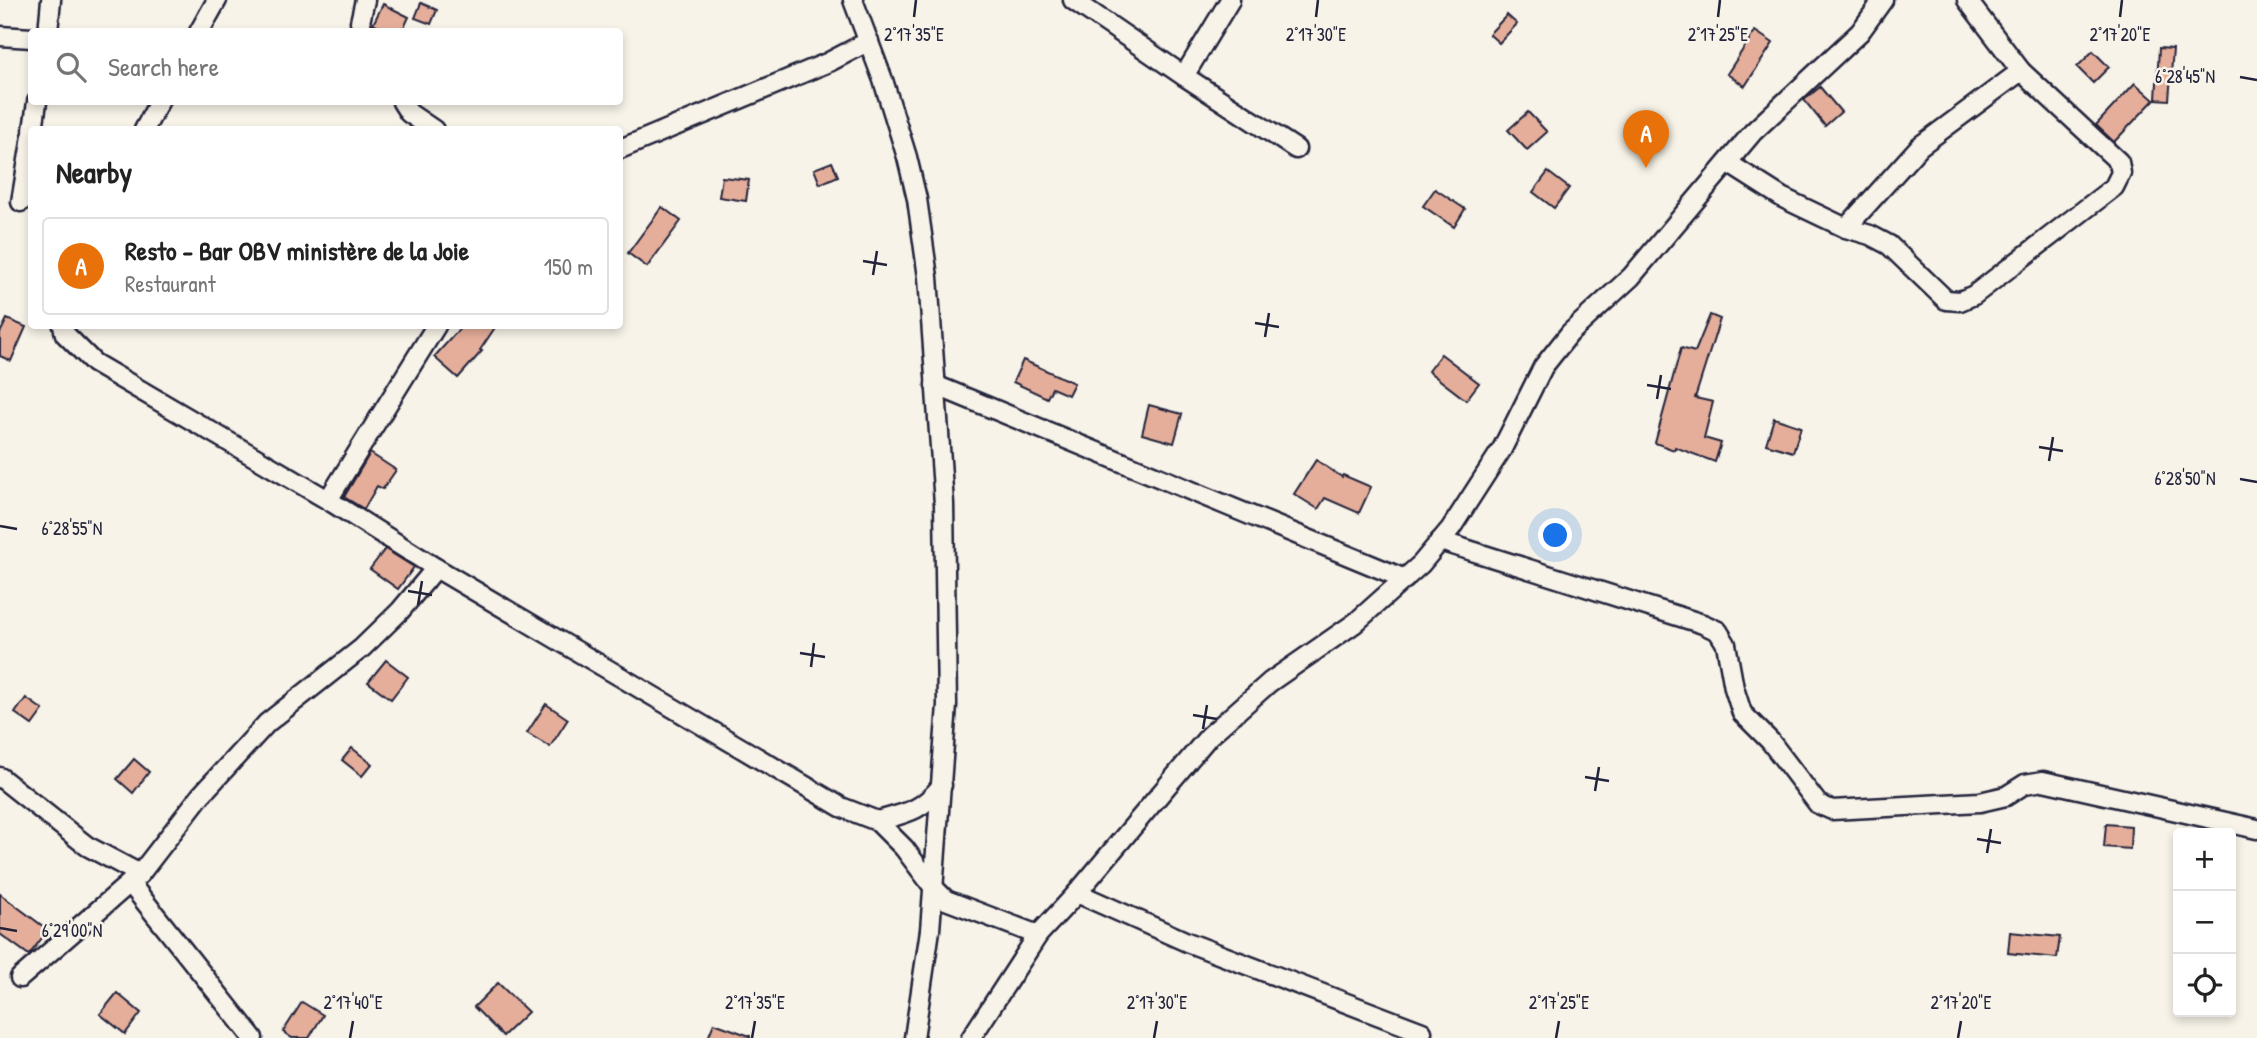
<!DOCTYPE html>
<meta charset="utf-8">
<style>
:root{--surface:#fff;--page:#f2f2f2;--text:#222;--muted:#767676;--line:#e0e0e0;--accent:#db2777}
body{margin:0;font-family:"Patrick Hand",sans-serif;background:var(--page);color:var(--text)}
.controls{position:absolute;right:21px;bottom:21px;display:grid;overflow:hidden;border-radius:7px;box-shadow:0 4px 10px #0003}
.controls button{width:63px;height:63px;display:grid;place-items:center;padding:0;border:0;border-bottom:2px solid var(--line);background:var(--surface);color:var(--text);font:35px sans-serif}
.you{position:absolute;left:1556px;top:536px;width:24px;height:24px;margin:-18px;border:5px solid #fff;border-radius:50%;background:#1a73e8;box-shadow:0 0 0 10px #1a73e833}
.badge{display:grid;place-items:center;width:46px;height:46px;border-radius:50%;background:var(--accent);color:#fff;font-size:23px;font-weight:700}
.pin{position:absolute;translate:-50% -58px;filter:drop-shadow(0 2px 4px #0008)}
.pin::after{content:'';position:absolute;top:37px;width:24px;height:21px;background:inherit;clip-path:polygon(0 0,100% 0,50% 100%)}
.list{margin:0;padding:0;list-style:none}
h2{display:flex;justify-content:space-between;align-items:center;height:91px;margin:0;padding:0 28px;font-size:30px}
h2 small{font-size:23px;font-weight:400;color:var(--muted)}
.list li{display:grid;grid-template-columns:46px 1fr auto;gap:21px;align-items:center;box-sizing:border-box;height:98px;margin:0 14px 14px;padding:0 14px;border:2px solid var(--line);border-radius:7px}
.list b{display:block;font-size:26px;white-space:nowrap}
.list p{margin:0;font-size:23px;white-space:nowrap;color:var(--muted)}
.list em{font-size:23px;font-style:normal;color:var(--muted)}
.icon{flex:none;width:38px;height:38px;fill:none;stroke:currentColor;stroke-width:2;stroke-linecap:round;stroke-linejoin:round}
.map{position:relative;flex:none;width:2257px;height:1038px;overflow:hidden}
.search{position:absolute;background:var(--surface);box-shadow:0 4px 10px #0003;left:28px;top:28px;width:595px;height:77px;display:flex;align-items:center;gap:18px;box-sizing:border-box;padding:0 24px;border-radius:7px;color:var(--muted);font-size:26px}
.panel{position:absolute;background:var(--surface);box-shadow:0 4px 10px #0003;left:28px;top:126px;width:595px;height:203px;border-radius:7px}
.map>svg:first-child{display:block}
.building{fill:#e5ae9a;stroke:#22223b;stroke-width:2}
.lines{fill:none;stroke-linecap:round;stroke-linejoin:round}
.minor-casing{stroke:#22223b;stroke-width:23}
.minor{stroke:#f7f3e8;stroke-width:18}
.ticks{fill:none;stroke:#22223b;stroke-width:2.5}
.ticks-label{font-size:18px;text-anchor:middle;fill:#22223b;stroke:#f7f3e8;stroke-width:5;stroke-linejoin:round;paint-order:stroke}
</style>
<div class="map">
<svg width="2257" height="1038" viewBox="0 0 2257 1038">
<rect width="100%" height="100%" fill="#f7f3e8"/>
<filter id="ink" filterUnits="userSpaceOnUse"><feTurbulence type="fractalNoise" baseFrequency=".0143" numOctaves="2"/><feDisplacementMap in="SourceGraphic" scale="14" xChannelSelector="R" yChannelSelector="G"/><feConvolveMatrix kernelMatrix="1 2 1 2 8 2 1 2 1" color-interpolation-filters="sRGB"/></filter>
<g filter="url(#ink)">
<!-- building -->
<g class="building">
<polygon points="421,3 437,10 431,24 415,18"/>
<polygon points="383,4 409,17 402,32 388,32 373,24"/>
<polygon points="1507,15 1517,24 1499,43 1489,34"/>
<polygon points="1755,31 1773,43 1745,86 1727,74"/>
<polygon points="2159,48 2173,49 2169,100 2156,99"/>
<polygon points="2093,51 2109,67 2093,83 2077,67"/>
<polygon points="2135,83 2154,100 2114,142 2096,125"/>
<polygon points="1820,87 1841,112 1825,126 1804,100"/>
<polygon points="1528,112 1547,132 1527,150 1508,130"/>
<polygon points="832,162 838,176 820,184 814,169"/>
<polygon points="1548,172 1569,188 1554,208 1533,192"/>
<polygon points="722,177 749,180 746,201 719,197"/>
<polygon points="1435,189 1465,209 1454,227 1423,206"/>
<polygon points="662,207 681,221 647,267 628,253"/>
<polygon points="1710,315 1720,319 1695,398 1713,402 1704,438 1721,443 1715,462 1675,447 1674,450 1655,443 1681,348 1695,352"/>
<polygon points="7,319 26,327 11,361 0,356 0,333"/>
<polygon points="462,326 496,326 480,350 482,351 458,378 434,357"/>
<polygon points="1441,354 1479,383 1466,400 1428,371"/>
<polygon points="1023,360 1074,383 1068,395 1052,388 1047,398 1013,382"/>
<polygon points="1149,405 1182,414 1174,443 1142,434"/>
<polygon points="1774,418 1801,427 1793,452 1766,444"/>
<polygon points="370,453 396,470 383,489 377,486 364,509 344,497"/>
<polygon points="1316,460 1342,477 1343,475 1371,487 1359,513 1325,498 1318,509 1294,494"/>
<polygon points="385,549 414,567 398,589 370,569"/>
<polygon points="386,660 408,677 391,699 368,682"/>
<polygon points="26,698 43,710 32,725 15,713"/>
<polygon points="546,704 568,719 550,747 527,733"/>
<polygon points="352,748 372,764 362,776 342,760"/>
<polygon points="134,759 149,772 133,793 117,779"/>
<polygon points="2106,824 2131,826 2130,849 2104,847"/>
<polygon points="0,894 48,930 29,955 0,934"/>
<polygon points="2010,932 2060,937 2057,958 2008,953"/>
<polygon points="498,983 528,1012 503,1036 474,1007"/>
<polygon points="117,993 141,1013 125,1034 100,1014"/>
<polygon points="302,1002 323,1015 309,1038 292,1038 283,1032"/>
<polygon points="714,1023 750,1036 750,1038 708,1038"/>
</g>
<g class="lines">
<!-- minor casing -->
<g class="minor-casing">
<g id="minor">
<polyline points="853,0 883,80 907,157 917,199 928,277 944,504 947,705 930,930 914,1038"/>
<polyline points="1073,0 1184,76 1296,149"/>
<polyline points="48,32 51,0"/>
<polyline points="199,32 217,0"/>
<polyline points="364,32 360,22 365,0"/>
<polyline points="0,36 32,38"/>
<polyline points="1184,76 1230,0"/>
<polyline points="402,102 409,113 434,130"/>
<polyline points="33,130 37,102"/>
<polyline points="144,130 159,102"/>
<polyline points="620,149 829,62 869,41"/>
<polyline points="1728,163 1783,198 1846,228 1870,235 1889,245 1946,300 1960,301 1974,295 2114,187 2121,173 2119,162 2021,71 1967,0"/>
<polyline points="21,202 32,136"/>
<polyline points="1846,228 1920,146 2021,71"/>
<polyline points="63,326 65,334 94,363 328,500 436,568 841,807 877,821 904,848 934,888 946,900 1038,935"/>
<polyline points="935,385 1405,579"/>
<polyline points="328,500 436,326"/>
<polyline points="1440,541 1703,624 1718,631 1726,644 1734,688 1742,713 1770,741 1818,804 1832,810 1980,802 2006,796 2025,784 2043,781 2257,829"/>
<polyline points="0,777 87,846 140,874"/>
<path d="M877 821C907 813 922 811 942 785"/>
<polyline points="130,883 253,1038"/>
<polyline points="1077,893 1187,942 1422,1032"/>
<polyline points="20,978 140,874 201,795 267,723 362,648 400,611 436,568"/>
<polyline points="971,1038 1038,935 1077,893 1209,736 1270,682 1355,623 1421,564 1451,528 1502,449 1543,367 1570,333 1631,277 1753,132 1860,32 1883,0"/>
</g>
</g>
<!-- minor -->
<use href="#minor" class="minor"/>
</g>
</g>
<!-- ticks -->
<path class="ticks" d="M914 17 916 0M1316 17 1318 0M1718 17 1720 0M2120 17 2122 0M2240 77 2257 80M863 261 887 265M873 275 877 251M1255 323 1279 327M1265 337 1269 313M1647 385 1671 389M1657 399 1661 375M2039 447 2063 451M2049 461 2053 437M2240 479 2257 482M0 526 17 529M408 591 432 595M418 605 422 581M800 653 825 657M811 667 814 643M1193 715 1217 719M1203 729 1207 705M1585 777 1609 781M1595 791 1599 767M1977 839 2001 843M1987 853 1991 829M0 928 17 931M350 1038 353 1021M752 1038 755 1021M1154 1038 1157 1021M1556 1038 1559 1021M1958 1038 1961 1021"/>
<g class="ticks-label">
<text x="914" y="41">2°17'35"E</text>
<text x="1316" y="41">2°17'30"E</text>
<text x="1718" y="41">2°17'25"E</text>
<text x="2120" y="41">2°17'20"E</text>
<text x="2185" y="83">6°28'45"N</text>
<text x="2185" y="485">6°28'50"N</text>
<text x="72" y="535">6°28'55"N</text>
<text x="72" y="937">6°29'00"N</text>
<text x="353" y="1009">2°17'40"E</text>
<text x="755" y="1009">2°17'35"E</text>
<text x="1157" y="1009">2°17'30"E</text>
<text x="1559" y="1009">2°17'25"E</text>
<text x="1961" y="1009">2°17'20"E</text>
</g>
</svg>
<div class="controls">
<button>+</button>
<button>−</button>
<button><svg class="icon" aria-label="locate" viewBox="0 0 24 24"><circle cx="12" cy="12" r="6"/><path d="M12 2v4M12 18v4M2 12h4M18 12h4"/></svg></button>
</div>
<div class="you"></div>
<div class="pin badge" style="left:1646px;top:168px;background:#e8710a">A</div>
<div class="search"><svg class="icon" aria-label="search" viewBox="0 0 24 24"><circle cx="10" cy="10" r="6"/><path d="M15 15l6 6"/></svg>Search here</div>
<section class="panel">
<h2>Nearby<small></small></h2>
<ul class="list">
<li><span class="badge" style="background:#e8710a">A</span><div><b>Resto - Bar OBV ministère de la Joie</b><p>Restaurant</p></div><em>150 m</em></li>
</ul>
</section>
</div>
